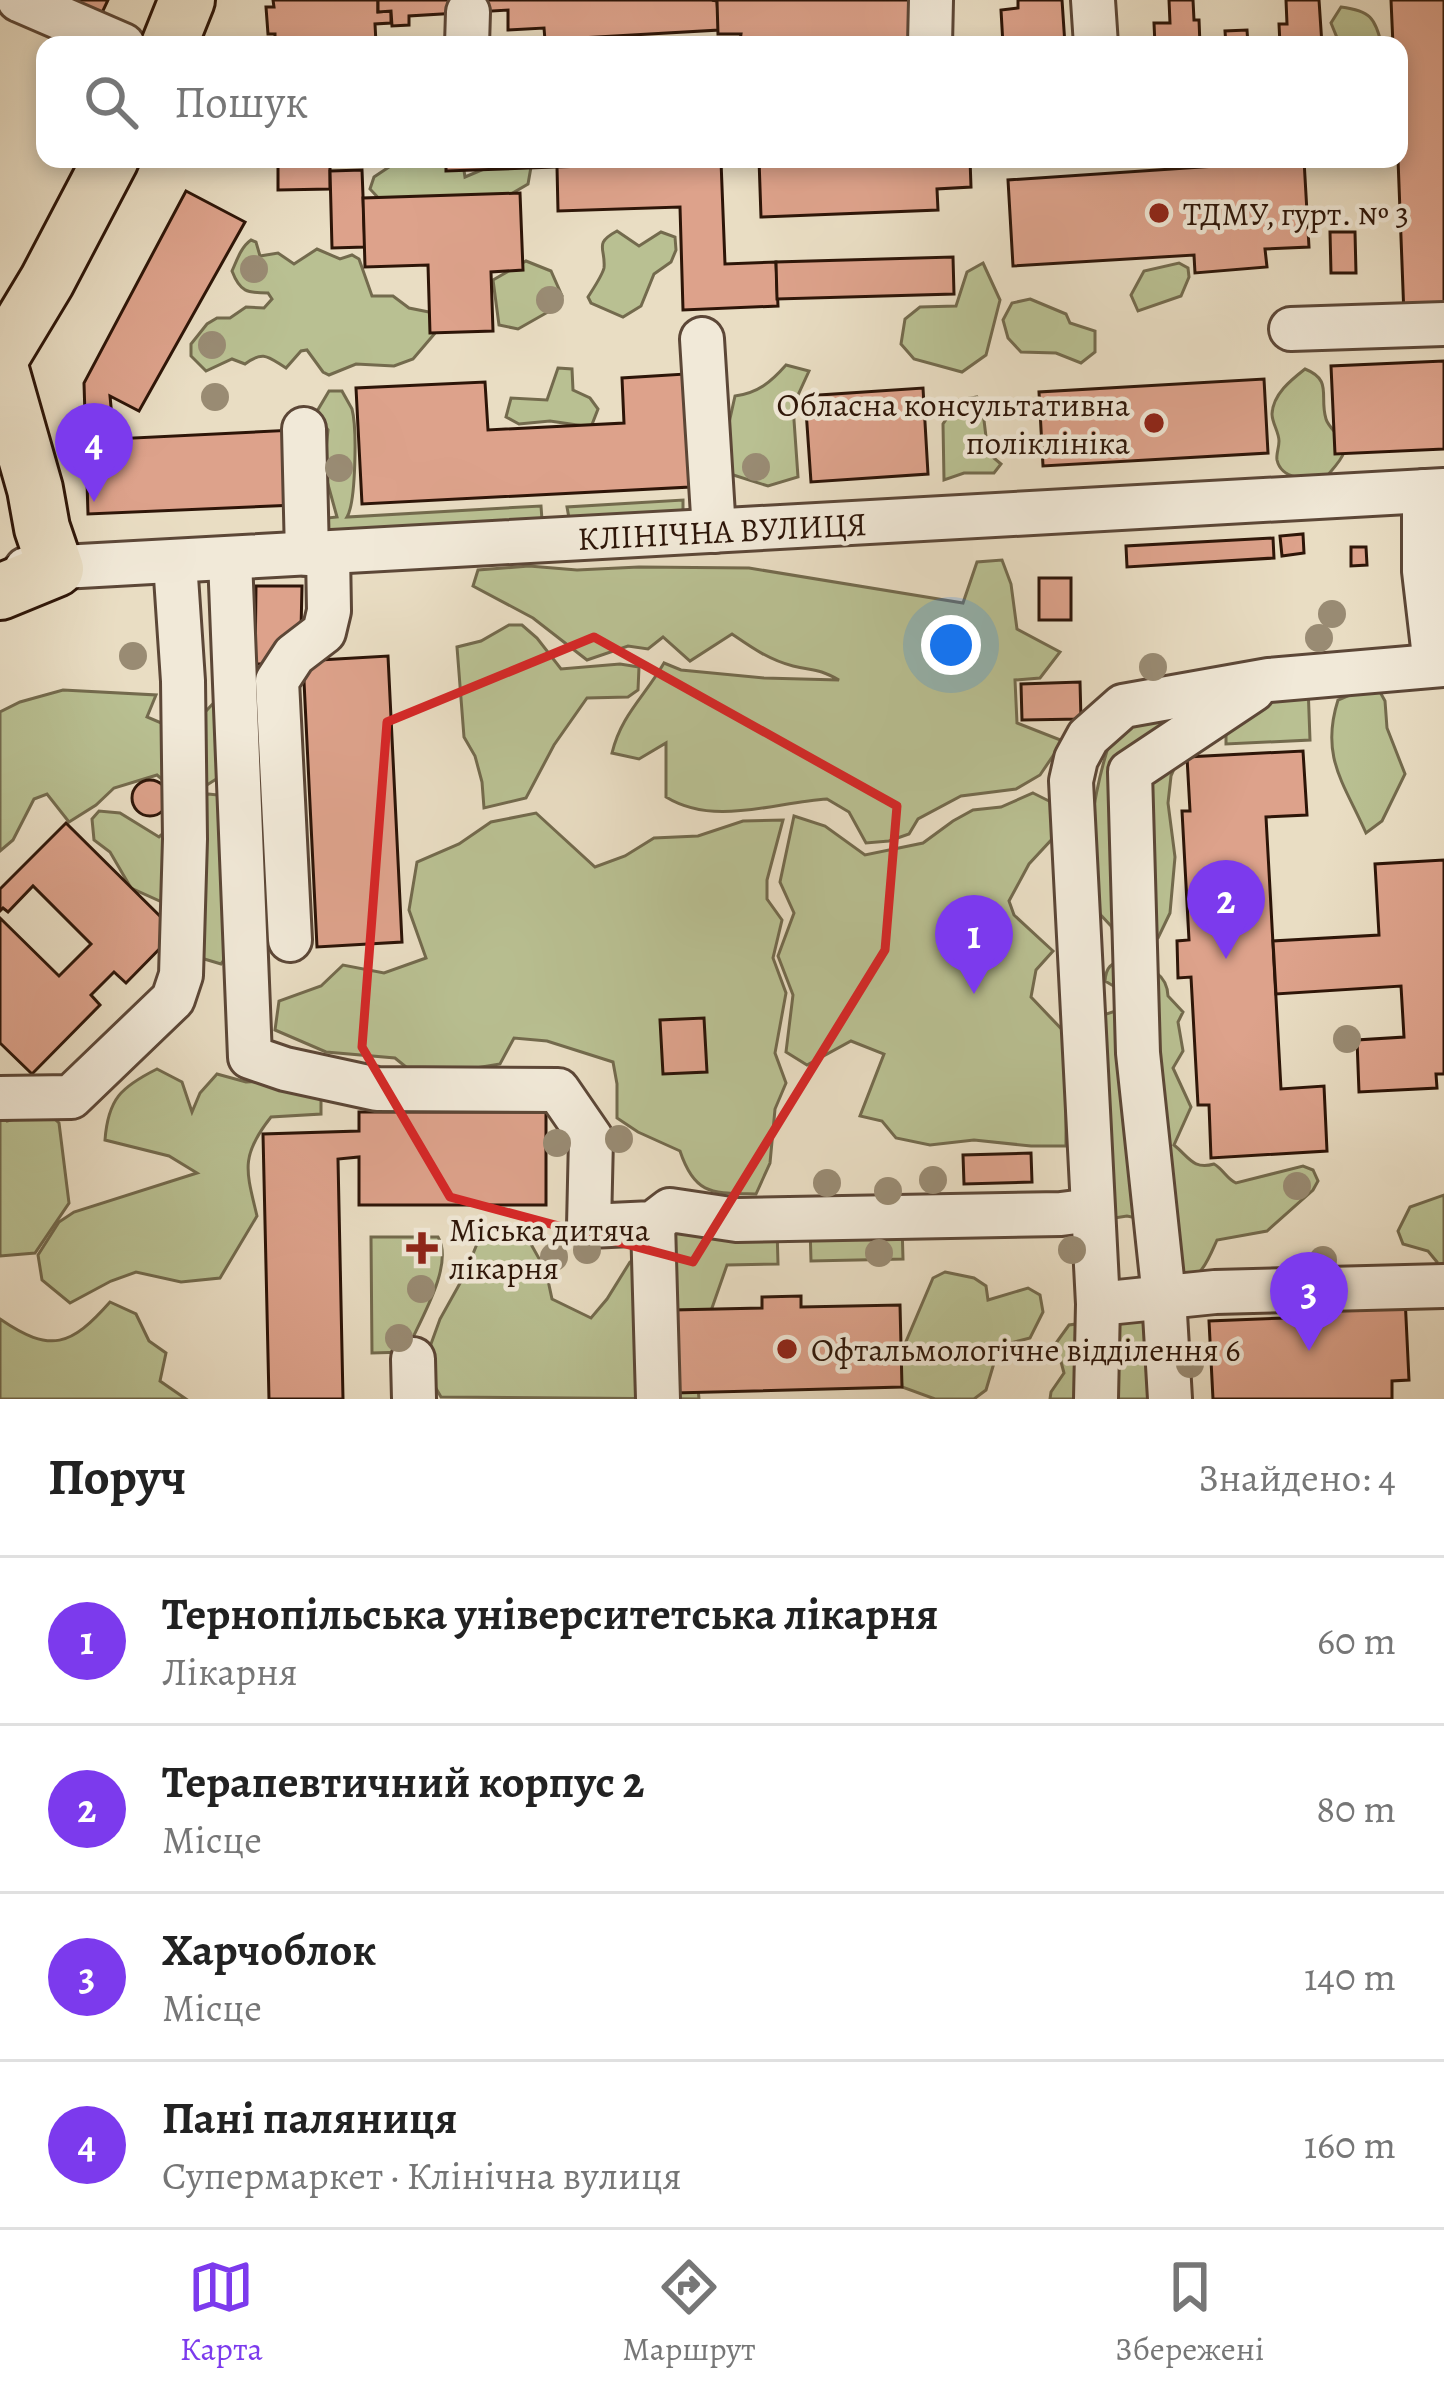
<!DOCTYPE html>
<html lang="uk">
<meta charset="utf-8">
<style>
:root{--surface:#fff;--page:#f2f2f2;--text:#222;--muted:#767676;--line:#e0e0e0;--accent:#7c3aed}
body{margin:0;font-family:Alegreya,serif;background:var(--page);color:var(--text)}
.you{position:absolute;left:951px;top:645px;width:42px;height:42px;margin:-30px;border:9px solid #fff;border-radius:50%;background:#1a73e8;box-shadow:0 0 0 18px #1a73e833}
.badge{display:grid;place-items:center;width:78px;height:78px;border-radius:50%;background:var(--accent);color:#fff;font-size:39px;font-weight:700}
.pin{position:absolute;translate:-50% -99px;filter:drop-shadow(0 3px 6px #0008)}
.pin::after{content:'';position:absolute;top:63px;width:42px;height:36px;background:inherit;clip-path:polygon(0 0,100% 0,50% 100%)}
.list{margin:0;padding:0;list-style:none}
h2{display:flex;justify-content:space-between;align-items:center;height:156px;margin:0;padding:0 48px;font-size:51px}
h2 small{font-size:39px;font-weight:400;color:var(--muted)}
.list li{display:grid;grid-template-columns:78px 1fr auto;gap:36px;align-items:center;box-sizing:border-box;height:168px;padding:0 48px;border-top:3px solid var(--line)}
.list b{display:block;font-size:45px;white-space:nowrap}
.list p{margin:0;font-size:39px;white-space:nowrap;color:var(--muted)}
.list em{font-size:39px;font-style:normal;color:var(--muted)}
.icon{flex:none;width:66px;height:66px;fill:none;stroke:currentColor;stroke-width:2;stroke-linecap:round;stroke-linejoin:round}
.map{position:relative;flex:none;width:1444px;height:1399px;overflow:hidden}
.search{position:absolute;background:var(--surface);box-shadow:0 6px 18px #0003;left:36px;right:36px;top:36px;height:132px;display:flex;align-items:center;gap:30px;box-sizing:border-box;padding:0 42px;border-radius:24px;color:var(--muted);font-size:45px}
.sheet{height:828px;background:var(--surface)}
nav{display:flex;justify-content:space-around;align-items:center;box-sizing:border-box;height:168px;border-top:3px solid var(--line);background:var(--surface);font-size:33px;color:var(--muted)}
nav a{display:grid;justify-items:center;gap:6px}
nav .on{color:var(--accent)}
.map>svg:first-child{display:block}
.green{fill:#b9c092;stroke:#736a4d;stroke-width:3}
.building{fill:#dda28b;stroke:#2d1508;stroke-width:3}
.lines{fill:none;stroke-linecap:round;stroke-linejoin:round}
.minor-casing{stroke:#5c4737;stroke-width:48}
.major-casing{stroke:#2d1508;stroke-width:60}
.minor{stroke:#f1e9d8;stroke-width:42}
.major{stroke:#e9ddc3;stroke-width:54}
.tree{fill:#998b73}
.marked{fill:none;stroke:#d62828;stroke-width:9;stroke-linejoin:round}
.poi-dot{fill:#8f2418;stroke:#f1e9d8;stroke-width:4.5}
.labels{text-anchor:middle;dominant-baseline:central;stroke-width:9;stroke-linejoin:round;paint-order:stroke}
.poi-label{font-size:33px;fill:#2d1508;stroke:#f1e9d8;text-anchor:start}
.street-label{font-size:33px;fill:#2d1508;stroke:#f1e9d8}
</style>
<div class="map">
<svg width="1444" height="1399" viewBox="0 0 1444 1399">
<rect width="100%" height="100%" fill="#e9ddc3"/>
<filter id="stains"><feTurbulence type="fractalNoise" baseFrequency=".00167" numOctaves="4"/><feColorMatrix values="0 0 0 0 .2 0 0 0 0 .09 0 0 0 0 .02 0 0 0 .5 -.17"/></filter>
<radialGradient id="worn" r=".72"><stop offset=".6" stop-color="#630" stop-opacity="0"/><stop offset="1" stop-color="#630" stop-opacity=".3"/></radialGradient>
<!-- green -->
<g class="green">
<path d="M1341 7C1371 11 1374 17 1382 45H1340L1331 23Z"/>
<polygon points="401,159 438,159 463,164 465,177 505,160 531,167 528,184 499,201 384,204 370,189 374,177"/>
<path d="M617 231 639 246 661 232 675 237 676 250 671 262 654 274 641 306 623 317 591 303 588 297C593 289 602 276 604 268 606 248 593 244 617 231Z"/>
<path d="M251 240 256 242 260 256 278 253 294 264 317 249 340 259 352 255 359 259 372 296H393L409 308 434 313 436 332 413 359 394 366 356 364 329 375 323 372 307 350 301 351 286 368C268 357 264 350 245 364L232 359 206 371 191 356V344L207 324 217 318H230L246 307 264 308 272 299 268 293C247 293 240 292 232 271 237 260 241 247 251 240Z"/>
<polygon points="526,261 551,271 562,296 555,308 518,329 499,325 493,280"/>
<polygon points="983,263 1000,300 986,355 962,372 914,359 901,344 905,319 920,307 956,306 967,272"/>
<polygon points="1179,263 1188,268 1189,277 1181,296 1138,311 1131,295 1144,271"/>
<polygon points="1030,299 1066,314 1070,323 1095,331 1095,352 1081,363 1056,353 1021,352 1008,338 1003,320 1012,303"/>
<path d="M786 365 809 371 793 406 798 477 768 486 724 472 719 441 729 423 735 396C758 393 771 382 786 365Z"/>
<polygon points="558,368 572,369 573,390 590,398 598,409 591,427 550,421 519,424 506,417 511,398 547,400"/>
<path d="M1305 369C1333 380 1319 396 1326 419 1329 430 1347 439 1344 452 1342 460 1331 471 1326 477 1311 478 1282 482 1277 460 1276 454 1279 448 1279 441 1279 432 1272 423 1272 414 1273 394 1291 380 1305 369Z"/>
<path d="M329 391H342C343 393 351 407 352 409 357 428 356 502 347 517L541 506 542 520 328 532 327 518 337 517 324 470 328 430 316 413Z"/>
<polygon points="977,397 982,404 988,453 1001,464 994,473 964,473 944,480 943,424 959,400"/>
<polygon points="683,500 683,512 569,518 567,507"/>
<path d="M1002 560 1011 584 1017 629 1060 652 1040 678 1015 680 1017 723 1063 741 1040 775 1016 789 961 796 918 819 909 834 889 841 866 843 849 812 827 799C775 802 715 827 666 797V743L639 759 612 753C621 715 645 696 664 663L681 670 764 678 839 680C818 668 813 671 793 666 769 660 751 647 732 634L690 661 663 637 648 649 628 646 587 660 533 618 473 586 478 570 529 566 577 570 639 567 749 568 963 603 977 562Z"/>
<polygon points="509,625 522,625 537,638 561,669 620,664 639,667 638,690 628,697 587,698 554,745 526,798 484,808 482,782 475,756 464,737 457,647 481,641"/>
<polygon points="1308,685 1310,740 1226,744 1226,718"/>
<path d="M1366 688 1379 690 1385 701 1387 728 1405 774 1382 821 1366 833C1344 783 1320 757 1338 700Z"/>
<polygon points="63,690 156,695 147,717 173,728 206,711 223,693 232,769 185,799 157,775 114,788 96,805 69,822 47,794 34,799 13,840 0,851 0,712 20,702"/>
<path d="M1178 714 1182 751 1171 776 1168 803 1175 857 1170 913 1158 938 1119 949 1111 926 1085 898C1087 839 1095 779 1116 724Z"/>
<polygon points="1033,793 1057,805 1053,838 1029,864 1009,901 1014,915 1053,951 1036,970 1031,997 1070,1038 1072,1077 1066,1111 1066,1146 1031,1146 974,1140 930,1145 896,1138 882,1121 860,1116 884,1054 851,1041 807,1065 786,1052 793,995 778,956 794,913 780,882 794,816 825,826 865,855 923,843 953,821 973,810 1001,807"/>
<polygon points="208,794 239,797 233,948 221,964 201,958 195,917 131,888 110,852 94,840 92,819 99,811 120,813 159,837"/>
<path d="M536 813 595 867 625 856 654 838 698 836 743 821 783 820 767 880V899L782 920 773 958 786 993 775 1053 786 1083 775 1109 770 1163 756 1194C713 1193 695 1196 680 1151L638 1132 617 1118V1084L613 1062 547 1041 514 1038 500 1064 476 1068 455 1076H417L395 1058 326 1052 275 1030 279 1001 321 986 343 965 384 973 426 958 409 910 417 862 459 844 491 822Z"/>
<path d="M1124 960C1145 967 1167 970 1168 996L1183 1012 1178 1022 1183 1051 1173 1068 1191 1107 1174 1145C1189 1157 1193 1170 1214 1164 1224 1170 1226 1178 1236 1183L1303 1166 1313 1170 1318 1181 1313 1190 1267 1231 1217 1240C1209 1258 1201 1280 1180 1283L1137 1218 1127 1216 1108 1219 1091 1019 1122 1009V991L1105 981C1106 967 1111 963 1124 960Z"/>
<path d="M157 1069 182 1082 192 1112 200 1093 217 1074 246 1082 279 1080 321 1090V1114L271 1117C240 1156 246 1170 257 1216L220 1278 181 1282 136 1272 111 1281 70 1303 42 1280 38 1255 59 1222 74 1212 197 1173 169 1156 105 1140C108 1099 121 1087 157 1069Z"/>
<polygon points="45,1110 59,1123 69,1203 35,1253 0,1256 0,1115 7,1121"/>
<polygon points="1444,1195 1444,1284 1434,1275 1437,1262 1428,1251 1403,1244 1398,1231 1410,1207"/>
<polygon points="682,1220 777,1228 778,1264 727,1265 712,1308 694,1343 699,1399 441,1397 423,1366 440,1319 464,1276 479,1239 510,1234 527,1237 546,1271 552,1299 591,1318 607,1299 630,1262 667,1252"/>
<polygon points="902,1224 903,1259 811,1261 810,1226"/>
<path d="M371 1237H438C455 1265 418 1324 406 1352L372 1353Z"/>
<polygon points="945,1272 974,1278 986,1286 988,1300 1028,1288 1040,1295 1043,1312 1030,1338 999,1346 986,1390 974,1399 935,1399 902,1387 899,1358 933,1278"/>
<path d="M110 1302 136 1314 149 1341 166 1353 160 1381 186 1399H0V1319C51 1354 71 1346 110 1302Z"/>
<polygon points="1154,1309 1159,1399 1108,1399 1107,1342 1126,1313"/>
<polygon points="1084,1323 1092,1399 1050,1399 1051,1392 1064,1373 1056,1343 1069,1325"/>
</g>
<!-- building -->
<g class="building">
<polygon points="61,0 108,0 100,17"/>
<polygon points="273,0 378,0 378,12 391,11 391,23 375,24 376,43 381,45 275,45 275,34 268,34 266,7 274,7"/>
<polygon points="378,0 712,0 717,1 719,30 545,40 544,28 508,30 508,10 409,16 409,25 392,26 391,11 378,12"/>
<polygon points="712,0 914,0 915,45 754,45 754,40 740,41 741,34 718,34 717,1"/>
<polygon points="1018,0 1062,0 1065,45 1003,45 1001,10 1018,8"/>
<polygon points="1169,0 1193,0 1194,20 1199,20 1200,45 1155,45 1154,23 1170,23"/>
<polygon points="1286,0 1319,0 1322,45 1280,45 1279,24 1287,24"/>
<polygon points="1391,0 1444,0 1444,314 1404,316 1398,159 1399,45 1393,45"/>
<polygon points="1247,30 1248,45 1226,45 1225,31"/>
<polygon points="278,159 330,159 330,189 278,190"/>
<polygon points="446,159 745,159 746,160 446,171"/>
<polygon points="759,159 970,159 971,187 937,189 938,210 761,217"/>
<polygon points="1304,160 1309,247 1265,249 1267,267 1195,273 1194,255 1013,266 1008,180"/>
<polygon points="721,161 725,264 776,262 778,306 683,310 680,207 558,211 557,167"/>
<polygon points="362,170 365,247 332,248 330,171"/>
<polygon points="186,191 245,222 139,411 110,396 114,439 294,430 296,505 88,514 84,383"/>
<polygon points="520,193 523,270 491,272 493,331 430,333 428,265 365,267 363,198"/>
<polygon points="1330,232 1355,232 1356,273 1331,273"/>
<polygon points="953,257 954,294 777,299 776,262"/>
<polygon points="1444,361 1444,449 1335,454 1331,366"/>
<polygon points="685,374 690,487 362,504 356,388 485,382 488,430 624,423 622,378"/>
<polygon points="1264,379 1268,453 1043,466 1039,392"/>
<polygon points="923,388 928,474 811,482 805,396"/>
<polygon points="1303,534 1304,553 1282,556 1280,536"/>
<polygon points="1273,538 1274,558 1127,567 1126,546"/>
<polygon points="1351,547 1366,547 1367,565 1351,566"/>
<rect x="1039" y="578" width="32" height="42"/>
<polygon points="256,586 302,586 301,630 266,664 255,664"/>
<polygon points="388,656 402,942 317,947 303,661"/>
<polygon points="1080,682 1081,719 1022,720 1021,684"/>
<polygon points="1303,751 1307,815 1266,817 1281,1089 1324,1086 1327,1151 1211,1158 1209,1105 1198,1105 1191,977 1178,978 1177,941 1189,940 1182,811 1190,811 1187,757"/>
<circle cx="150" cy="798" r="18"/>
<polygon points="66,823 176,932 126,983 114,972 91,995 100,1005 32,1074 0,1043 0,918 59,976 91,944 33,886 8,912 3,908 0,911 0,889"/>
<polygon points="1444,860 1444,1074 1436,1074 1437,1088 1359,1092 1357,1040 1404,1037 1401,986 1276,994 1273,941 1379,935 1375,864"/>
<polygon points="704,1018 707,1072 663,1074 660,1020"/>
<polygon points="359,1112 546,1112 546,1205 359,1205 359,1157 338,1159 343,1399 269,1399 263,1134 359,1131"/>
<polygon points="1031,1153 1032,1182 964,1184 963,1155"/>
<polygon points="801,1296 801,1307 900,1305 902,1387 674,1393 673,1310 762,1308 762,1297"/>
<polygon points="1405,1297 1409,1380 1392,1381 1392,1399 1213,1399 1209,1321 1286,1318 1285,1302"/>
</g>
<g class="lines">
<!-- minor casing -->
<g class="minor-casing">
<g id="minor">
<polyline points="19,0 123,45"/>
<polyline points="1093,0 1096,45"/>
<polyline points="467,45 468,12"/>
<polyline points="930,45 931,0"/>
<polyline points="1291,329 1444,324"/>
<polyline points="702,339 714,531"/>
<polyline points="304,429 307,554"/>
<polyline points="1424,491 1424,571 1435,665"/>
<polyline points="230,559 250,1057 285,1069 377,1089 558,1090 591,1138 589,1226 653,1223 670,1210 737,1220 1061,1214 1092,1210"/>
<polyline points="26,569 1444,490"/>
<polyline points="290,940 277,681 294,655 324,632 329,611 328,553"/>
<polyline points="0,1098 71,1097 173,999 181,975 185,839 183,681 175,562"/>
<polyline points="653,1223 658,1399"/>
<polyline points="1098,1304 1215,1292 1444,1286"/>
<polyline points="413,1359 414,1399"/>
<polyline points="1096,1399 1098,1304 1071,781 1076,759 1088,737 1123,706 1269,680 1444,665"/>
<polyline points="1170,1399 1164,1297 1138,1053 1130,772 1253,690"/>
</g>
</g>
<!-- major casing -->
<g class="major-casing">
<g id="major">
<polyline points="169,45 187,0"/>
<polyline points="0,359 47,281 111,159"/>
<polyline points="0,366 35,489 42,528 56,569 0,592"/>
</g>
</g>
<!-- minor -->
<use href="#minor" class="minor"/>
<!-- major -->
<use href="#major" class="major"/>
</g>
<!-- trees -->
<g class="tree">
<circle cx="254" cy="269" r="14"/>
<circle cx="550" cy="300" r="14"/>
<circle cx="212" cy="345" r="14"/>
<circle cx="215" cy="397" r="14"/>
<circle cx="756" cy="467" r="14"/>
<circle cx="339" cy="468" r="14"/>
<circle cx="1332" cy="614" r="14"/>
<circle cx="1319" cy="638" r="14"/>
<circle cx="133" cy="656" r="14"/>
<circle cx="1153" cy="667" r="14"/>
<circle cx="1347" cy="1039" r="14"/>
<circle cx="619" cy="1139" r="14"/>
<circle cx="557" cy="1143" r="14"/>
<circle cx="933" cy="1180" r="14"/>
<circle cx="827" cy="1183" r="14"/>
<circle cx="1297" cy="1186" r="14"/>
<circle cx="888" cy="1191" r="14"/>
<circle cx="587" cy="1250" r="14"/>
<circle cx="1072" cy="1250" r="14"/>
<circle cx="879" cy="1253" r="14"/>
<circle cx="554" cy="1257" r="14"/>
<circle cx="1323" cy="1260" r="14"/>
<circle cx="421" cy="1289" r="14"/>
<circle cx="399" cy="1338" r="14"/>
<circle cx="1190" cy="1364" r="14"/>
</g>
<!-- marked area -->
<path class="marked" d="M594 637 897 806 885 950 693 1262 450 1197 362 1047 387 722Z"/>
<!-- markers -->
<g class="poi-dot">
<circle cx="1159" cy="213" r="12"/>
<circle cx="1154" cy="423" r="12"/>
<path d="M416 1230h12v12h12v12h-12v12h-12v-12h-12v-12h12z"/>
<circle cx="787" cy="1349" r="12"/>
</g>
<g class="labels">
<!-- poi labels -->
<g class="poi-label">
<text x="1183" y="213">ТДМУ, гурт. № 3</text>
<text x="1130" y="404" text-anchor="end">Обласна консультативна<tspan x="1130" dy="38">поліклініка</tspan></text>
<text x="449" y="1229">Міська дитяча<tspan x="449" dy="38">лікарня</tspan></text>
<text x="811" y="1349">Офтальмологічне відділення 6</text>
</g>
<!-- street labels -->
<g class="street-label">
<text transform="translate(722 531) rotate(-3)">КЛІНІЧНА ВУЛИЦЯ</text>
</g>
</g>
<rect width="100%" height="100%" filter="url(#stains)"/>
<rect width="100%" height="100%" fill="url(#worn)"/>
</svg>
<div class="you"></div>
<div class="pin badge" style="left:974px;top:994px">1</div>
<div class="pin badge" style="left:1226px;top:959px">2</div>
<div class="pin badge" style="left:1309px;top:1351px">3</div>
<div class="pin badge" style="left:94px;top:502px">4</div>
<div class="search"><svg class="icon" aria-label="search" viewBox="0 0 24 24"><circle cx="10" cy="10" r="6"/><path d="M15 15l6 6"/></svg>Пошук</div>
</div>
<section class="sheet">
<h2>Поруч<small>Знайдено: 4</small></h2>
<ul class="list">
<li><span class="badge">1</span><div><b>Тернопільська університетська лікарня</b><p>Лікарня</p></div><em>60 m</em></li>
<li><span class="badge">2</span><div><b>Терапевтичний корпус 2</b><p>Місце</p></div><em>80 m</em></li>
<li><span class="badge">3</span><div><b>Харчоблок</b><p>Місце</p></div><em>140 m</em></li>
<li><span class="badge">4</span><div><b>Пані паляниця</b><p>Супермаркет · Клінічна вулиця</p></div><em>160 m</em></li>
</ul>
</section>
<nav>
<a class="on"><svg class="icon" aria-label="map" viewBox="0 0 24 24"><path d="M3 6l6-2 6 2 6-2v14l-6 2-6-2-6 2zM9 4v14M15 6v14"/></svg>Карта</a>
<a><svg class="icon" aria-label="directions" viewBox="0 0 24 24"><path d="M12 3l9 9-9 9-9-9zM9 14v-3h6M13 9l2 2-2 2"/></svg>Маршрут</a>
<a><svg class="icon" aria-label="saved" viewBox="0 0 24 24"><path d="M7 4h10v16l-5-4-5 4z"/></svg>Збережені</a>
</nav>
